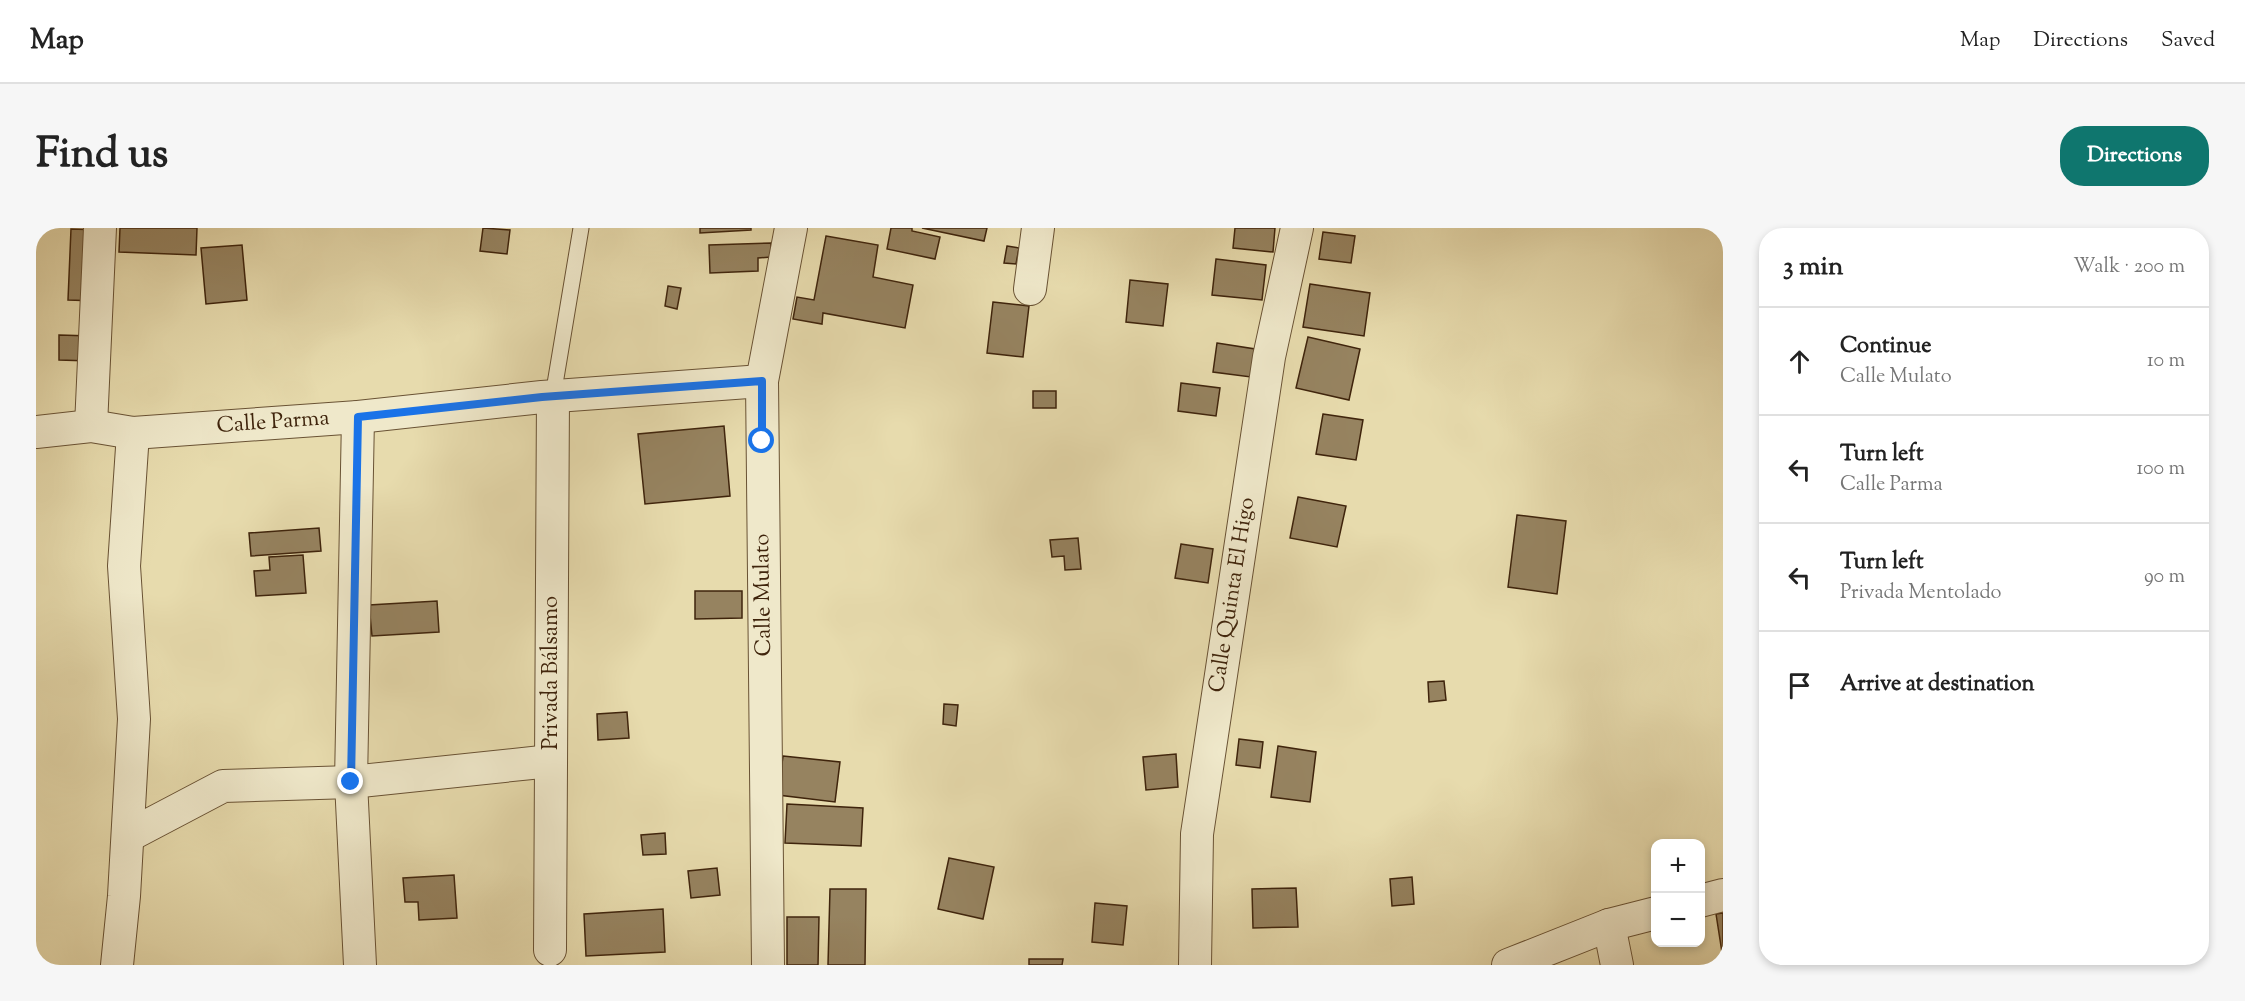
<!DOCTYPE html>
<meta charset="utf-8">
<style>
:root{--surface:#fff;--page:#f6f6f6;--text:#222;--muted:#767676;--line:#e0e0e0;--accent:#0f766e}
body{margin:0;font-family:"Sorts Mill Goudy",serif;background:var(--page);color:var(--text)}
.controls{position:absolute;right:18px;bottom:18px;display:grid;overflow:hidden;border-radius:12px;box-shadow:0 3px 9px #0003}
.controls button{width:54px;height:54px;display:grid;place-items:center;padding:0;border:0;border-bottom:2px solid var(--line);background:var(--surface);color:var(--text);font:30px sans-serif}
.stop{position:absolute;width:18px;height:18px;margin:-14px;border:4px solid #1a73e8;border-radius:50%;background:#fff}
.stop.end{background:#1a73e8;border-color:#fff;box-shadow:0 2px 6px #0008}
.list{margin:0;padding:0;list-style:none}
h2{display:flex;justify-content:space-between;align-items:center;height:78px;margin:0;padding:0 24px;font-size:26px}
h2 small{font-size:20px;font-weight:400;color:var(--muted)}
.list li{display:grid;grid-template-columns:39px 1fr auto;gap:18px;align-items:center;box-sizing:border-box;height:108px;padding:0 24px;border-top:2px solid var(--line)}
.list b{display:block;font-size:22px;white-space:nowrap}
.list p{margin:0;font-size:20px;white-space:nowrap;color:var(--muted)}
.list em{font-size:20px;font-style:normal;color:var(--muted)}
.icon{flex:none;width:33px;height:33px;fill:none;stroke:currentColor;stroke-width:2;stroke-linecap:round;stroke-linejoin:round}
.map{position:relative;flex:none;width:1687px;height:737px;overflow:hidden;border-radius:24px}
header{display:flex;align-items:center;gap:36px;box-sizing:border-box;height:84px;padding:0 30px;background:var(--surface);border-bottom:2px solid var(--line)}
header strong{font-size:28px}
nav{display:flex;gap:33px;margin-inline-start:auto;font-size:21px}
.intro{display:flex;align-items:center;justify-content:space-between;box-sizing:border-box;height:144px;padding:0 36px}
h1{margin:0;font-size:42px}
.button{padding:15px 27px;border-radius:24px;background:var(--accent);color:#fff;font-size:21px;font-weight:700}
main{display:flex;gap:36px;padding:0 36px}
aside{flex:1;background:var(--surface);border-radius:24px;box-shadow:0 3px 9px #0003}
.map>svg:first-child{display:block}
.building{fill:#968360;stroke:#3f240c;stroke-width:1.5}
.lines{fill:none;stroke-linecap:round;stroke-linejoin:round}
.lane-casing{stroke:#695234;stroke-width:17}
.street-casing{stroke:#695234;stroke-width:34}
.lane{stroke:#efe8ca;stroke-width:15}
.street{stroke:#efe8ca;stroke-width:32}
.route{stroke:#1a73e8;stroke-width:8}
.labels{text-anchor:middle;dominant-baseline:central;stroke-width:6;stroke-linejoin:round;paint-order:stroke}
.street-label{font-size:22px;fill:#3f240c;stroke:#efe8ca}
</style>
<header>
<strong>Map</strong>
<nav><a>Map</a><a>Directions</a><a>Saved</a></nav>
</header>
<div class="intro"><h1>Find us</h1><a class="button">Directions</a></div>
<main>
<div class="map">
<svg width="1687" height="737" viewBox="0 0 1687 737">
<rect width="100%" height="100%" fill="#e7dbad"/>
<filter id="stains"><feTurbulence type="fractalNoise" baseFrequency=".00333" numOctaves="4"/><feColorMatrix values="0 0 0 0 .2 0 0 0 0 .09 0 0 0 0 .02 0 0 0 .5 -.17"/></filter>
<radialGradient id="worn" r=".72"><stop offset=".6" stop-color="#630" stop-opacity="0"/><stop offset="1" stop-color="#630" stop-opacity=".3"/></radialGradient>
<!-- building -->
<g class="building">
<polygon points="84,0 161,0 160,27 83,24"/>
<polygon points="447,0 474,2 471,26 444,23"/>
<polygon points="664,0 715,0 715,2 664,5"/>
<polygon points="855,0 876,0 876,3 904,9 899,31 851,21"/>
<polygon points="886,0 951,0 948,13"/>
<polygon points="1199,0 1239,0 1237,24 1197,20"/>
<polygon points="35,1 64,2 61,73 32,72"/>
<polygon points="1287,4 1319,8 1315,35 1283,31"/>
<polygon points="790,8 842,17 837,49 877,57 869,100 787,85 786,96 757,91 761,69 778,72"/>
<polygon points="735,15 735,29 722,30 722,43 674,45 673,17"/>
<polygon points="206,17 211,72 170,76 165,20"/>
<polygon points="971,18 983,20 980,36 968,35"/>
<polygon points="1180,31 1230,37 1226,72 1176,67"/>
<polygon points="1094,52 1132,56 1127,98 1090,94"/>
<polygon points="1274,56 1334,65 1328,108 1267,99"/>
<polygon points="632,58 645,60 641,81 629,78"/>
<polygon points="957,74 993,78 987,129 951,125"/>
<polygon points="23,107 55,108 54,133 23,132"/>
<polygon points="1272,109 1324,121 1313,172 1260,160"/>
<polygon points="1181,115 1219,121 1215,149 1177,144"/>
<polygon points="1145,155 1184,160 1180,188 1142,183"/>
<rect x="997" y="163" width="23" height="17"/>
<polygon points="1287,186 1327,192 1320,232 1280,226"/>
<polygon points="688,198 694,268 609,276 602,206"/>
<polygon points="1262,269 1310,278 1301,319 1254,310"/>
<polygon points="1481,287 1530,293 1521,366 1472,359"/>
<polygon points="283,300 285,323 215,328 213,305"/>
<polygon points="1042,310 1045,341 1029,342 1028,328 1016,329 1014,312"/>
<polygon points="1145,316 1177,321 1172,355 1139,350"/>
<polygon points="267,327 270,365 220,368 218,343 234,342 233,329"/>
<polygon points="659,363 706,363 706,390 659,391"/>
<polygon points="401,373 403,404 336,408 333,377"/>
<polygon points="1408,453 1410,472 1393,474 1392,454"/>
<polygon points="908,476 922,477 920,498 907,496"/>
<polygon points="591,484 593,510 562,512 561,486"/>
<polygon points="1203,511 1227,514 1224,540 1200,537"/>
<polygon points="1242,518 1280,524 1274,574 1235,569"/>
<polygon points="1140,526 1142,559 1110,562 1107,529"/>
<polygon points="747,528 804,534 799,574 742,567"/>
<polygon points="751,576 827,580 825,618 749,615"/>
<polygon points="629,605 630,626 607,627 605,607"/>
<polygon points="913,630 958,639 947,691 902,681"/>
<polygon points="681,640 684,667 655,670 652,643"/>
<polygon points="418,647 421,690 383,692 382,674 369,674 367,650"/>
<polygon points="1376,649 1378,676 1356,678 1354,651"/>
<polygon points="1260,660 1262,699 1217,700 1216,661"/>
<polygon points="794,661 830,661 829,737 792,737"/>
<polygon points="1059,675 1091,678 1087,717 1056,714"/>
<polygon points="627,681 629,724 550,728 548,686"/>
<polygon points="1687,685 1687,731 1680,686"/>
<polygon points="751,689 783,689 782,737 751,737"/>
<polygon points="993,731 1027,731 1026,737 993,737"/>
</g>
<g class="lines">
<!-- lane casing -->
<g class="lane-casing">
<polyline id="lane" points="517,168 545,0"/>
</g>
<!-- street casing -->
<g class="street-casing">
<g id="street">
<polyline points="994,61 1002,0"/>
<polyline points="322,189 315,554 324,737"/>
<polyline points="55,198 64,0"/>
<polyline points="0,204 55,198 97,205 322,189 506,169 726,153"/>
<polyline points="92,608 187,558 315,554 515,533"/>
<polyline points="1664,673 1687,667"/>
<polyline points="1573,697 1581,737"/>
<polyline points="514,722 517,168"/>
<polyline points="81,737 88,668 98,491 88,338 97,205"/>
<polyline points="732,737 726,153 755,0"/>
<polyline points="1159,737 1161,606 1233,129 1261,0"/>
<polyline points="1472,737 1573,697 1620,685"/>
</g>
</g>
<!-- lane -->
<use href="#lane" class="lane"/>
<!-- street -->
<use href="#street" class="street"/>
</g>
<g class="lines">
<!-- route -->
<polyline class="route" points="315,554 322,189 506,169 726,153 726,213"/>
</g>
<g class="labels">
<!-- street labels -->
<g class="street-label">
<text transform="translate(237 195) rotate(-4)">Calle Parma</text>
<text transform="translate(728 367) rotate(-91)">Calle Mulato</text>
<text transform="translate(1197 367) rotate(-81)">Calle Quinta El Higo</text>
<text transform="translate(516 445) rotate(-90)">Privada Bálsamo</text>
</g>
</g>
<rect width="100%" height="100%" filter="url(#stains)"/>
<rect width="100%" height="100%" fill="url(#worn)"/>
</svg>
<div class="controls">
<button>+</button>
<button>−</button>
</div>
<div class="stop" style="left:726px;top:213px"></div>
<div class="stop end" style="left:315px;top:554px"></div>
</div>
<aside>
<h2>3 min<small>Walk · 200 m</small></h2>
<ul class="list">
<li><svg class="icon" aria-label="ahead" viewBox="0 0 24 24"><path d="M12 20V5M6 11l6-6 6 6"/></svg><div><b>Continue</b><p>Calle Mulato</p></div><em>10 m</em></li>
<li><svg class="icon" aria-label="left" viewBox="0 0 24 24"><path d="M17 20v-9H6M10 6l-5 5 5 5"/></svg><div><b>Turn left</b><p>Calle Parma</p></div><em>100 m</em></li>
<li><svg class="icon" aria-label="left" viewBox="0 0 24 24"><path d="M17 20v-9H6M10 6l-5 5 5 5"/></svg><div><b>Turn left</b><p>Privada Mentolado</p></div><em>90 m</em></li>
<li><svg class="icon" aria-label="arrive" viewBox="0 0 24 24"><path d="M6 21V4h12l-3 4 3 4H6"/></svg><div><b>Arrive at destination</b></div></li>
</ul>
</aside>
</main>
